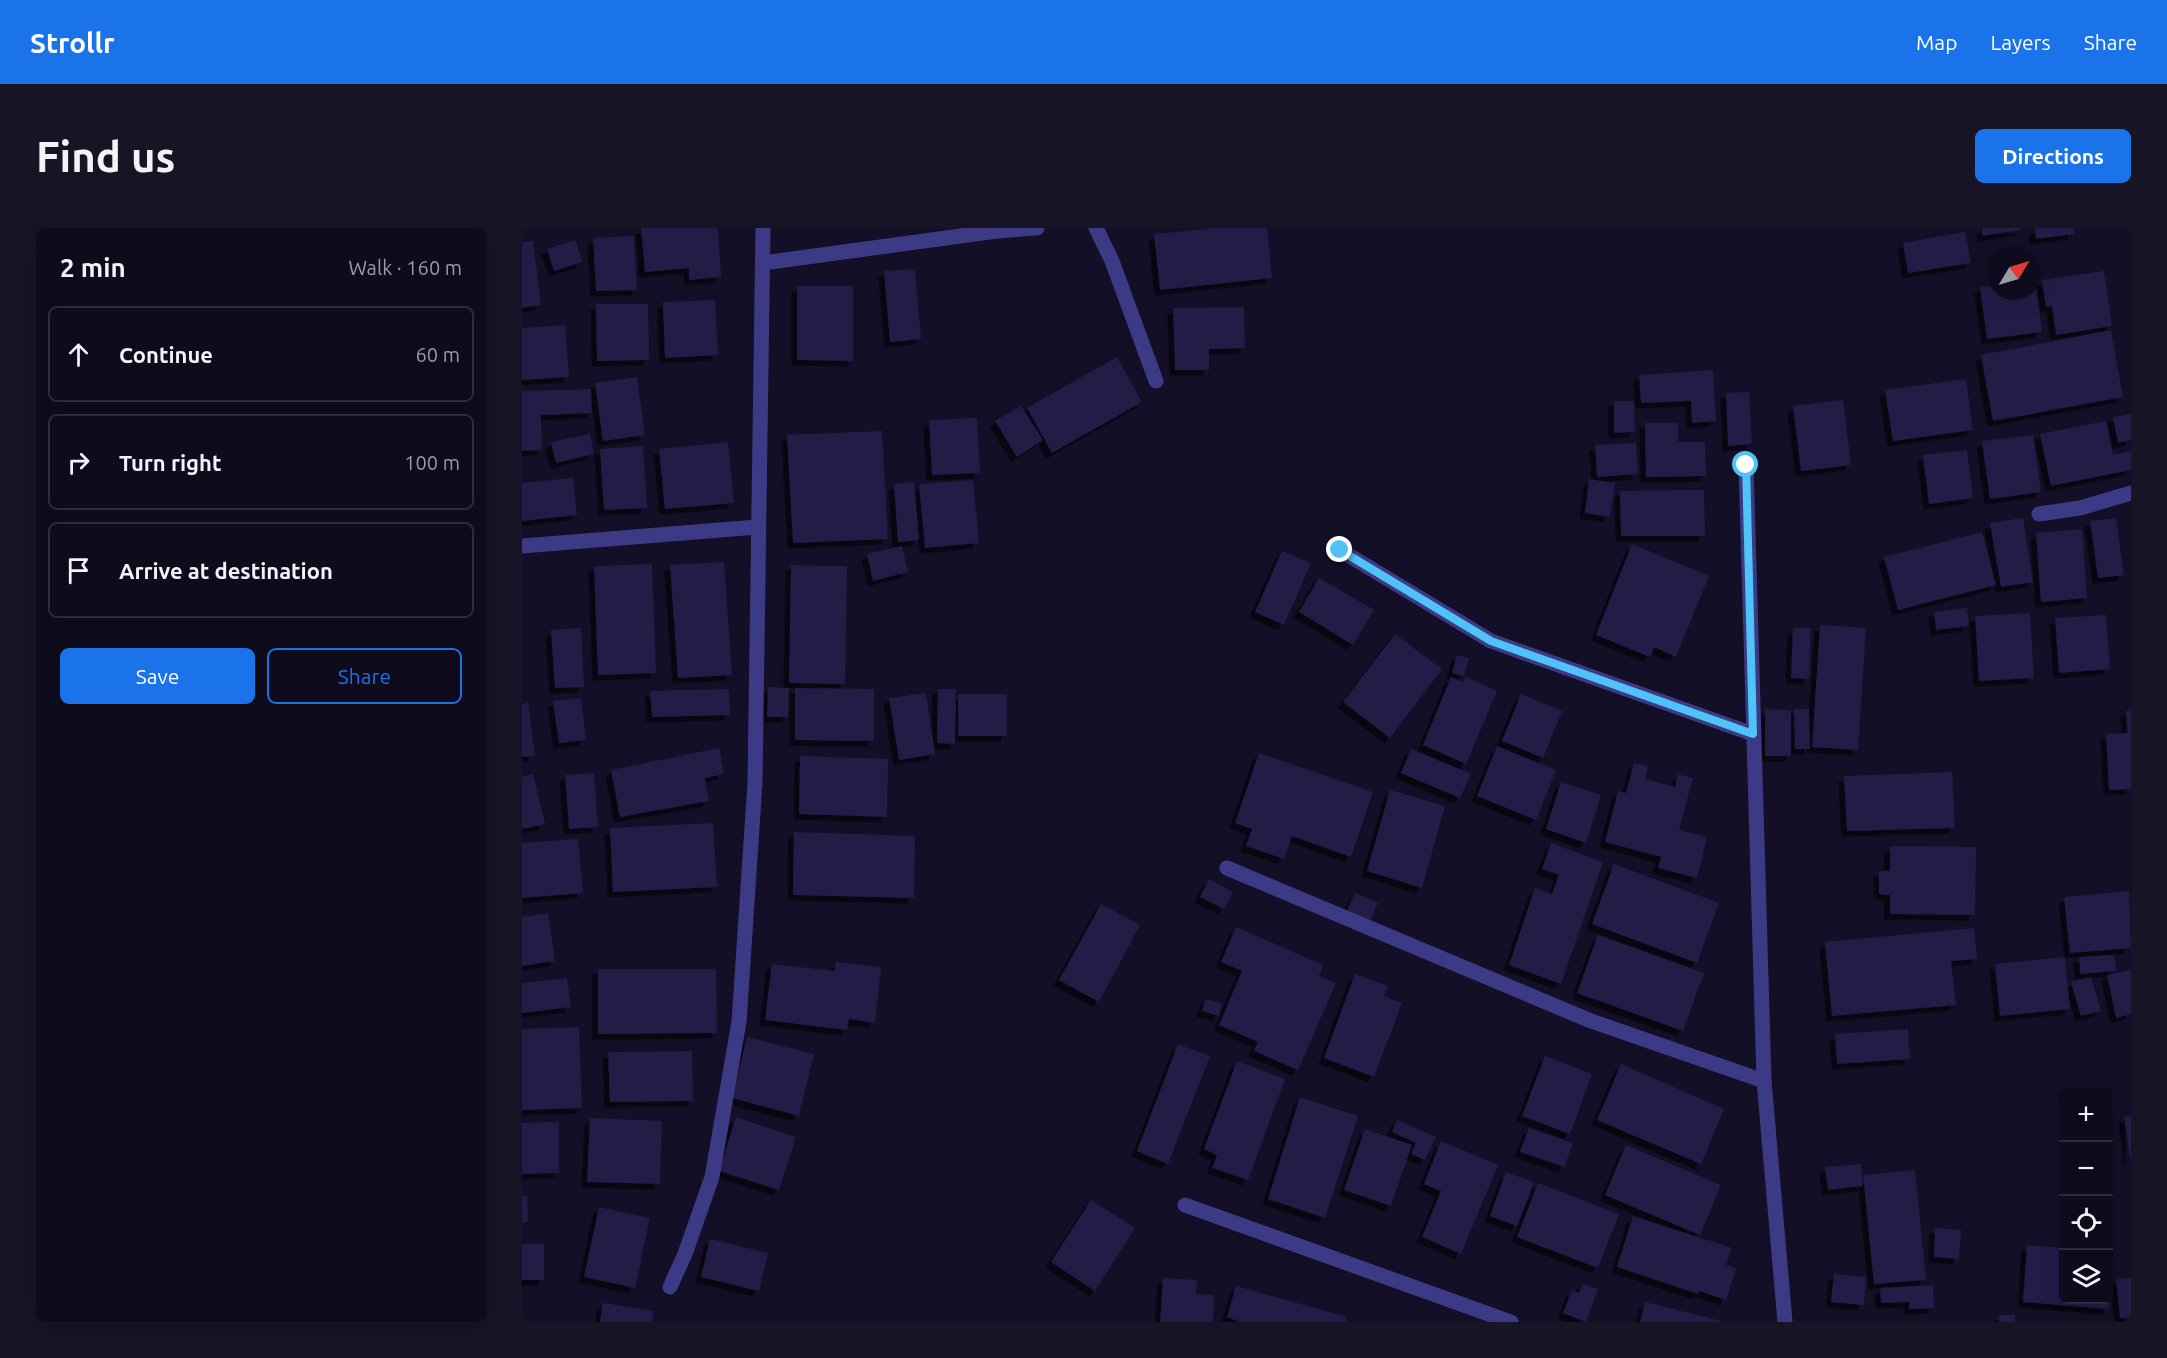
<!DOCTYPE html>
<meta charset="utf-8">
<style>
:root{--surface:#0e0b1c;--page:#171425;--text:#f1f3f6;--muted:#9b9ba3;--line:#2e2b3b;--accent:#1a73e8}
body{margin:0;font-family:Ubuntu,sans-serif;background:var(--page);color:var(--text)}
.controls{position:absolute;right:18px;bottom:18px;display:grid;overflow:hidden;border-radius:9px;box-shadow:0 6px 24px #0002}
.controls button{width:54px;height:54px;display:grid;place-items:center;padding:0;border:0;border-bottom:2px solid var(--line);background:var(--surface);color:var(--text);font:30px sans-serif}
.compass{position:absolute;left:1465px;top:18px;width:54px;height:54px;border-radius:50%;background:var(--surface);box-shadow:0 6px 24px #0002;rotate:52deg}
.stop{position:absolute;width:18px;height:18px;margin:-14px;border:4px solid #4fc3f7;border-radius:50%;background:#fff}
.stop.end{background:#4fc3f7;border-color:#fff;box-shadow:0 2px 6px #0008}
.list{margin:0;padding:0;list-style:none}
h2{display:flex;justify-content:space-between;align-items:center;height:78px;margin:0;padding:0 24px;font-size:26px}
h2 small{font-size:20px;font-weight:400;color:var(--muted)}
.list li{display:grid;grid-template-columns:39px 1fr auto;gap:18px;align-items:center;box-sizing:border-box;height:96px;margin:0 12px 12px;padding:0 12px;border:2px solid var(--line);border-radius:9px}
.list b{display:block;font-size:22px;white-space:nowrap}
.list em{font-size:20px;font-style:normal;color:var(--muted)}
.actions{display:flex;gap:12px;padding:18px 24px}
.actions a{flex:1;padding:14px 0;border:2px solid var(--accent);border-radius:9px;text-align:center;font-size:21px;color:var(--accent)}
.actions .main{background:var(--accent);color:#fff}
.icon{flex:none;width:33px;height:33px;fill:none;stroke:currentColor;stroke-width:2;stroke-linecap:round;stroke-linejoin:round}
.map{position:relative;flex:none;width:1609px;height:1094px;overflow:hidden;border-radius:9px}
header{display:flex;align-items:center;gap:36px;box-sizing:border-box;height:84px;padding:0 30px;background:var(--accent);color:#fff}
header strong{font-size:28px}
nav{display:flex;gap:33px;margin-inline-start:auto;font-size:21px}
.intro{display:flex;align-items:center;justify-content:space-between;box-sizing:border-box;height:144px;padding:0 36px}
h1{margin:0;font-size:42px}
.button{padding:15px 27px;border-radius:9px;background:var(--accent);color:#fff;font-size:21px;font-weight:700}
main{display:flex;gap:36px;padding:0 36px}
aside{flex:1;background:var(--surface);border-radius:9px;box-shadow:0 6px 24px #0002}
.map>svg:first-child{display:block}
.building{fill:#241b47;filter:url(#shadow)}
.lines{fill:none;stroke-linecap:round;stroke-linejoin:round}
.street{stroke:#3d3a85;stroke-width:15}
.route{stroke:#4fc3f7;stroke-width:8}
</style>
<header>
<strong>Strollr</strong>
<nav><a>Map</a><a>Layers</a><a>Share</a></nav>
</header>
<div class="intro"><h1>Find us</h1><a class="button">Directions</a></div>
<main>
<aside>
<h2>2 min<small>Walk · 160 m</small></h2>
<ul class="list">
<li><svg class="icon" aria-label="ahead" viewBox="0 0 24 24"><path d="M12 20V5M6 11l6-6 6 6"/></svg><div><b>Continue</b></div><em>60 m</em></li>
<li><svg class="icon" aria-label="right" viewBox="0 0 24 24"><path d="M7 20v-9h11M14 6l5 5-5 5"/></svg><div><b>Turn right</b></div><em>100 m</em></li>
<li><svg class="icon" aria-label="arrive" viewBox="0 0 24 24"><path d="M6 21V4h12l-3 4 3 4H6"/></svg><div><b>Arrive at destination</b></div></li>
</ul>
<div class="actions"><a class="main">Save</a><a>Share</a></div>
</aside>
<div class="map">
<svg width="1609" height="1094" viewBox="0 0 1609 1094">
<defs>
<filter id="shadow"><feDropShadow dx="-5.5" dy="5.5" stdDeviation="0" flood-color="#0009"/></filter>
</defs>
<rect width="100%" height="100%" fill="#130f26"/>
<!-- building -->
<g class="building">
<polygon points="119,0 196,0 199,49 167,52 167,40 123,44"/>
<polygon points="694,0 745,0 750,50 638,62 632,6"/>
<polygon points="1460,0 1498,0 1499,2 1461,8"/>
<polygon points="1513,0 1551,0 1552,6 1514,11"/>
<polygon points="1443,4 1449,35 1386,45 1381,15"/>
<polygon points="112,8 115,62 74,63 71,10"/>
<polygon points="53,12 61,34 32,43 25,21"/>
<polygon points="11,13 19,77 0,80 0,14"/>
<polygon points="393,41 399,111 368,114 362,43"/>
<polygon points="1582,43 1590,98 1534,107 1530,78 1524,79 1520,52"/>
<polygon points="1513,51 1520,104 1465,111 1458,59 1474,57 1474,63 1510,63 1510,52"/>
<polygon points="275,58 331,58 331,133 275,132"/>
<polygon points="193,72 196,127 143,130 141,74"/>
<polygon points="74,76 126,76 127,132 75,133"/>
<polygon points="722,79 723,120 687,121 687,142 653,142 651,80"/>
<polygon points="43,97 47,149 0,152 0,100"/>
<polygon points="1589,102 1601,169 1471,193 1459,127"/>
<polygon points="595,129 620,174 530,225 505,180"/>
<polygon points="1191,142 1194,193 1170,195 1169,173 1119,175 1117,147"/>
<polygon points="115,149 123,207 81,213 73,155"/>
<polygon points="1444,151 1451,202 1371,213 1363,162"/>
<polygon points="69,161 70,185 19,187 20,222 0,223 0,163"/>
<polygon points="1227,164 1230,216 1206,218 1204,165"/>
<polygon points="1321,172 1329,237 1279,243 1271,178"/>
<polygon points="1092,173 1112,173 1113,204 1092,205"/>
<polygon points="499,178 521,212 495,229 473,193"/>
<polygon points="1609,186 1609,212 1596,215 1591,189"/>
<polygon points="455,190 458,245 410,247 407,192"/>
<polygon points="1584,193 1591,227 1609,223 1609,242 1529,258 1518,206"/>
<polygon points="1123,195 1156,195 1156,214 1183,214 1184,248 1124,249"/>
<polygon points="360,203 366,311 271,315 265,207"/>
<polygon points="68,206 72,226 34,235 29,214"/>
<polygon points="1511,207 1519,264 1468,271 1460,213"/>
<polygon points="206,214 212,275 143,281 137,221"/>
<polygon points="1114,215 1116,246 1075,249 1073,217"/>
<polygon points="121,218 125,280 82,282 78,221"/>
<polygon points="1445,222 1451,270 1407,276 1401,227"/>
<polygon points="51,250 55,287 0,293 0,255"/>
<polygon points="1067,251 1093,255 1088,289 1063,285"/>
<polygon points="451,252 457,315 403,320 397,256"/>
<polygon points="392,254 397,312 376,314 372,256"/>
<polygon points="1182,262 1183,308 1099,308 1098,263"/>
<polygon points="1501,290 1511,354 1479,359 1468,295"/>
<polygon points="1594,290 1602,347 1576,350 1568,293"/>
<polygon points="1560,301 1565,370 1519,374 1514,305"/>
<polygon points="1460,304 1474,357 1376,382 1362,329"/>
<polygon points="1110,316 1187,348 1154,429 1132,419 1128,429 1074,407"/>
<polygon points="380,318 386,344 351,353 345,326"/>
<polygon points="760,323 789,335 762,397 733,384"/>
<polygon points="202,334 210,447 156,450 148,337"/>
<polygon points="130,336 134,445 76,447 72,338"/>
<polygon points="269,337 325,338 323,456 267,455"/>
<polygon points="797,350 852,382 831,417 777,384"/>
<polygon points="1445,380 1447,398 1414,402 1412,384"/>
<polygon points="1508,385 1512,450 1457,453 1453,388"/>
<polygon points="1584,387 1588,441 1537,445 1533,390"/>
<polygon points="1298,397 1344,400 1336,522 1290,519"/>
<polygon points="59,400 62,459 33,460 29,402"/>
<polygon points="1271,400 1289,400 1287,451 1269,450"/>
<polygon points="873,406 920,441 868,510 821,474"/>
<polygon points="935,427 947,430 942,448 930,445"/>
<polygon points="943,448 975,463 944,536 901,517 929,449 941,454"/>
<polygon points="246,459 267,460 266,489 245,489"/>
<polygon points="273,460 352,461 352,513 273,512"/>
<polygon points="207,461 208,487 130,489 128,463"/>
<polygon points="416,461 434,461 433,516 415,515"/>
<polygon points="404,465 413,526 377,532 367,470"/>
<rect x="436" y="466" width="49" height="42"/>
<polygon points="999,466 1040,483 1021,530 980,513"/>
<polygon points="59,470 64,512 37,515 31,473"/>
<polygon points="6,475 13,528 0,529 0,476"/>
<polygon points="1243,481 1269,482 1269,528 1243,528"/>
<polygon points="1272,481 1287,481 1288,521 1273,521"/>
<polygon points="1604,483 1609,483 1609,561 1587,562 1584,506 1606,505"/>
<polygon points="975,518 1034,542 1014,592 955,568"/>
<polygon points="197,520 202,546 183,550 187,573 98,589 89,542"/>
<polygon points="889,521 949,546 938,570 879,545"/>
<polygon points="737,525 851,564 829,629 770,608 762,631 724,618 730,601 713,595"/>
<polygon points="278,528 366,531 365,589 277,586"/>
<polygon points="1112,535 1126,538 1123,551 1153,559 1156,546 1171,550 1157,602 1185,609 1175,650 1136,640 1139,629 1083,614 1096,563 1104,565"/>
<polygon points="1430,544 1433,600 1325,603 1322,548"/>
<polygon points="72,545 76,599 47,601 43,547"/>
<polygon points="11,546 23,596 0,601 0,549"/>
<polygon points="1039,554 1079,567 1064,615 1024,601"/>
<polygon points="868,562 923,578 900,660 845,643"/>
<polygon points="191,595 195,659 91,664 88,600"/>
<polygon points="272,604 393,608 392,670 271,667"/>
<polygon points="56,611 61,665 0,670 0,615"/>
<polygon points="1029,615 1081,634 1039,756 987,737 1013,660 1030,666 1037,647 1020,641"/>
<polygon points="1368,618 1454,619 1453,687 1368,686 1368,667 1357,666 1357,643 1368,643"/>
<polygon points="1092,636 1197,675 1175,735 1070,696"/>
<polygon points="687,651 711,664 702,681 678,669"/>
<polygon points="1607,663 1609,720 1548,725 1542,669"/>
<polygon points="833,665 856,675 847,695 824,685"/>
<polygon points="579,676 618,697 577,774 537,752"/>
<polygon points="26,685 33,733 0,738 0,689"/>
<polygon points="714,699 801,737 797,748 814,755 776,842 732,823 736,814 697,797 720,743 699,734"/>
<polygon points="1452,700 1455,731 1429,733 1434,777 1310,788 1303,714"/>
<polygon points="1076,707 1182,745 1161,803 1055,765"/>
<polygon points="1592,727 1594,743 1558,746 1557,729"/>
<polygon points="1543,729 1548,781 1478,788 1473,736"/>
<polygon points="314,734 359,739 353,795 327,791 325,802 243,792 250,736 313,743"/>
<polygon points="76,741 194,741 195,805 76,806"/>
<polygon points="1609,742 1609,786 1594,790 1585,747"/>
<polygon points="833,746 866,758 862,768 880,775 852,849 802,830"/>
<polygon points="1569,749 1579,783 1559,788 1549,754"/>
<polygon points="45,750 49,779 0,785 0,755"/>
<polygon points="684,771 700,776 697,788 680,783"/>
<polygon points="57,799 60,880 0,882 0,801"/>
<polygon points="1386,801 1388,831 1315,836 1313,806"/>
<polygon points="225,809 292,826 277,888 210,870"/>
<polygon points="656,816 688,828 646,936 615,923"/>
<polygon points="170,823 171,873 88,874 86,824"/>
<polygon points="1023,828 1070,846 1048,906 1000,888"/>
<polygon points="715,833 763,851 726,952 690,940 695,927 682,921"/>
<polygon points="1099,836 1202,881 1179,936 1075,892"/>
<polygon points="778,869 836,888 803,990 746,971"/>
<polygon points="1609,888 1609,931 1608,931 1602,889"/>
<polygon points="214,889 274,909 257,962 197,943"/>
<polygon points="68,890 140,893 138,956 65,954"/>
<polygon points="875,892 914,909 903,932 889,926 894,915 870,904"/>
<polygon points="37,894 37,945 0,946 0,895"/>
<polygon points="1007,900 1051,915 1042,939 998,924"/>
<polygon points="843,901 890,917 869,978 822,962"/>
<polygon points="919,913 976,937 939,1026 900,1009 919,963 902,956"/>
<polygon points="1104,917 1199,957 1178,1007 1083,967"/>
<polygon points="1339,936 1341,958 1306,962 1303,939"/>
<polygon points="1393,942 1404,1052 1352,1056 1341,947"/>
<polygon points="984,944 1012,954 995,998 968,988"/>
<polygon points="1016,955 1097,986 1076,1040 995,1009"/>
<polygon points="0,968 5,968 6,994 0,995"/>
<polygon points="569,972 613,1000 573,1063 529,1034"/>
<polygon points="77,979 128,990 113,1060 62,1049"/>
<polygon points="1111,988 1210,1020 1204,1037 1214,1040 1204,1072 1177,1063 1176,1066 1095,1039"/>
<polygon points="1413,1000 1439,1002 1437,1031 1412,1029"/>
<polygon points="188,1011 246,1025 237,1063 179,1049"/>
<rect x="0" y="1016" width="22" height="36"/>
<polygon points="1505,1017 1542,1020 1542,1072 1587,1072 1587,1081 1501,1074"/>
<polygon points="1586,1024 1591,1024 1588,1061 1586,1061"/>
<polygon points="1312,1046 1344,1049 1342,1077 1309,1074"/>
<polygon points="641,1050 675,1052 674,1066 692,1067 691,1094 638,1094"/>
<polygon points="1609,1050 1609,1089 1598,1090 1594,1051"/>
<polygon points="1061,1056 1076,1061 1064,1094 1041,1085 1050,1062 1057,1065"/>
<polygon points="1411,1057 1412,1080 1387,1081 1387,1074 1359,1075 1358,1060"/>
<polygon points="714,1058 825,1089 824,1094 718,1094 705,1089"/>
<polygon points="1123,1074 1199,1093 1199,1094 1118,1094"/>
<polygon points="81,1075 132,1083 130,1094 78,1094"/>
<rect x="1477" y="1087" width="16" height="7"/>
</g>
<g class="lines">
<!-- street -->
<g class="street">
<polyline points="574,0 590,33 634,153"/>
<polyline points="241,35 475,3 515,0"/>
<polyline points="1224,237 1242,853 1263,1094"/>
<polyline points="1517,286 1558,280 1609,265"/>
<polyline points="0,318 235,299"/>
<polyline points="818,322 969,413 1231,506"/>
<polyline points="705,640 1069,793 1242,853"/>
<polyline points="663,977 989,1094"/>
<polyline points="148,1059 163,1026 190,949 217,794 233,555 241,0"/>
</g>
</g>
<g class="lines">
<!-- route -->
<polyline class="route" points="818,322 969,413 1231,506 1224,237"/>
</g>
</svg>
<div class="controls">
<button>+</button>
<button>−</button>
<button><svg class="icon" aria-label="locate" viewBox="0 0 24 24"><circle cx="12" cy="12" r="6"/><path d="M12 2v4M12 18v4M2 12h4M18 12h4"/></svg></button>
<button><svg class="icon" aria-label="layers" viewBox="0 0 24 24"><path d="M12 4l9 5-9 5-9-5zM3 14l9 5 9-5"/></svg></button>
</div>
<svg class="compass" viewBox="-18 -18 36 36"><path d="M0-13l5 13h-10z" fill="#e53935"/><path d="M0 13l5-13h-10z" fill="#9b9ba3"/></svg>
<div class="stop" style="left:1224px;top:237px"></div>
<div class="stop end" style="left:818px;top:322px"></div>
</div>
</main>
